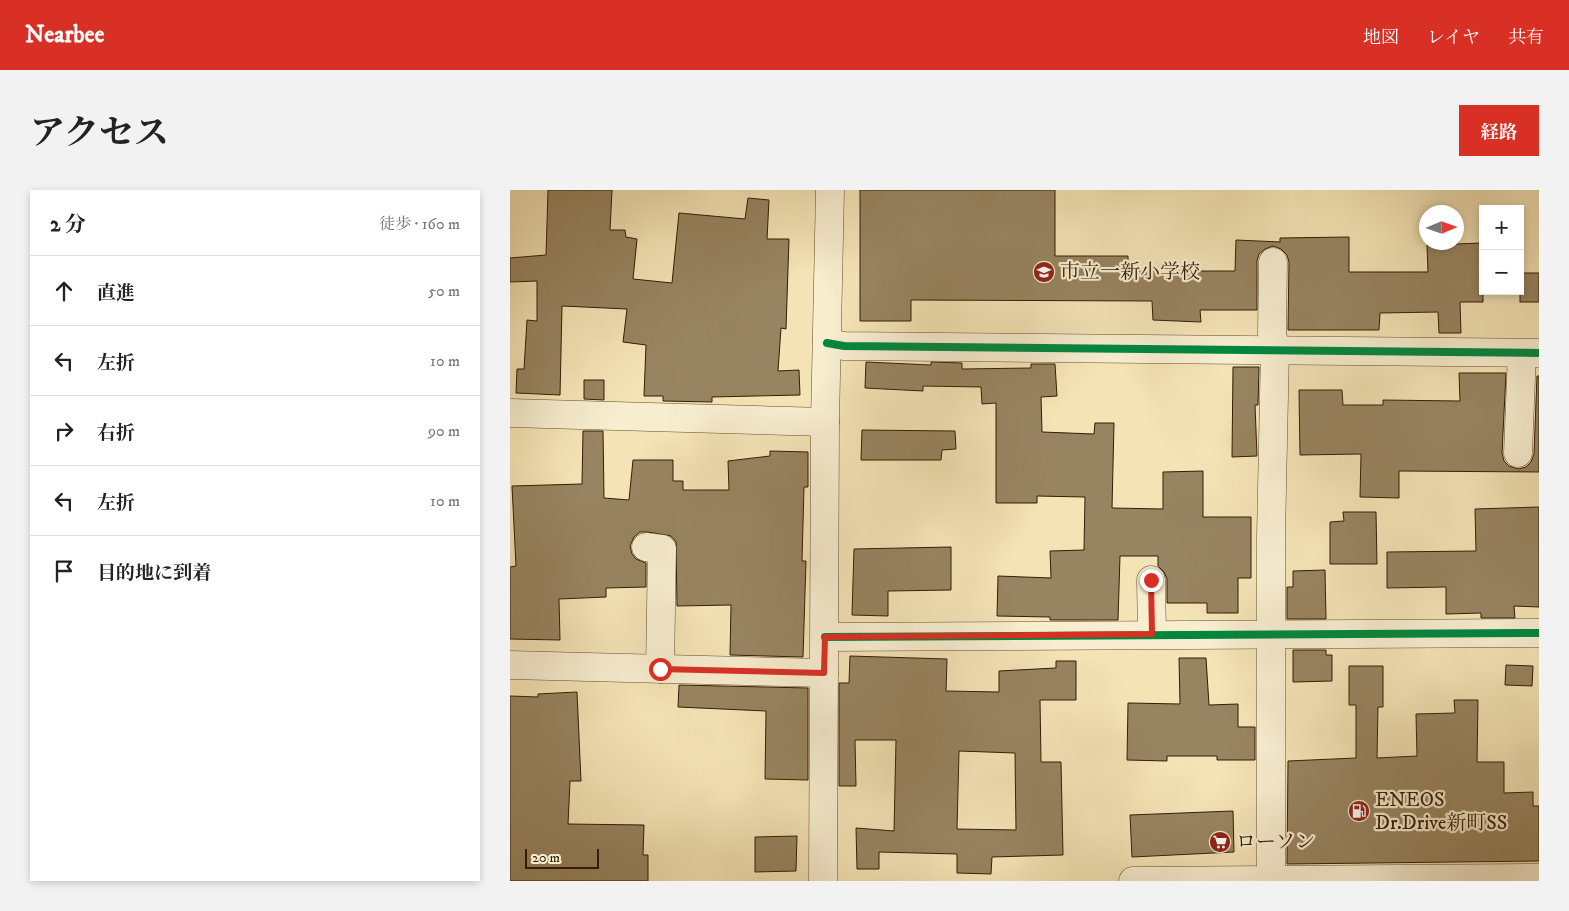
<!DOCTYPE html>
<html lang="ja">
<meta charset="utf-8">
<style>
:root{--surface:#fff;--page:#f2f2f2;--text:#222;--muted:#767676;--line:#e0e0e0;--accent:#d93025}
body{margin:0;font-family:"IM FELL DW Pica","Noto Serif JP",serif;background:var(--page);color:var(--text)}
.controls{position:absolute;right:15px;top:15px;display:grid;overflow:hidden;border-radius:0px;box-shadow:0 2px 8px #0003}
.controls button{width:45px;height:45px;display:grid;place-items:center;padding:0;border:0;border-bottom:1px solid var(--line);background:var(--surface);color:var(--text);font:25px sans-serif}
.compass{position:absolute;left:909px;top:15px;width:45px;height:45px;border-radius:50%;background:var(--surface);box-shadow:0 2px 8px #0003;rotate:88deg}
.scale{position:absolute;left:15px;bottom:12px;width:74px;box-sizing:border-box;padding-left:5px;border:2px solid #331d04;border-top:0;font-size:14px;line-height:18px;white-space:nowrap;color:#331d04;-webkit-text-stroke:4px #f7edcf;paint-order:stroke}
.stop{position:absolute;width:15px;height:15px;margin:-11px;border:4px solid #d93025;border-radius:50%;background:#fff}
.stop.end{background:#d93025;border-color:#fff;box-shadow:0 1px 5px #0008}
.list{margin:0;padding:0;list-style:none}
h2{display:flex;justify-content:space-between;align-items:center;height:65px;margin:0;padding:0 20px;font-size:21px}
h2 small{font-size:16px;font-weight:400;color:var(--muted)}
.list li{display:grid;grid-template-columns:32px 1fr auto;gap:15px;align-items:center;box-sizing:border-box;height:70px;padding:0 20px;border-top:1px solid var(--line)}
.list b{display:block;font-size:19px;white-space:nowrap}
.list em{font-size:16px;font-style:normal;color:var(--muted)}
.icon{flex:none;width:28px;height:28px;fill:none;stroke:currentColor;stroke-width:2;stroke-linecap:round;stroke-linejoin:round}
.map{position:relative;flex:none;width:1029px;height:691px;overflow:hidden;border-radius:0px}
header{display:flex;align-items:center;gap:30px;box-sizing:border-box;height:70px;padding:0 25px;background:var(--accent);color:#fff}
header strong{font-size:24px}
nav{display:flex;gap:28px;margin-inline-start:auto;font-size:18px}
.intro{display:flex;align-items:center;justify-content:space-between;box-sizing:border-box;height:120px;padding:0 30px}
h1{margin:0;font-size:35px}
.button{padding:12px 22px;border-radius:0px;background:var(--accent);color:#fff;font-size:18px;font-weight:700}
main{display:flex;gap:30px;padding:0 30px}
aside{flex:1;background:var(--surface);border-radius:0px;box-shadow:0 2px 8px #0003}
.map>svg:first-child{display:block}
.building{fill:#978460;stroke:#331d04;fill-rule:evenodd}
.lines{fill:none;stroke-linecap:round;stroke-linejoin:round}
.minor-casing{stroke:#634e30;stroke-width:29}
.tertiary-casing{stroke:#634e30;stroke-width:29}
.minor{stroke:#f7edcf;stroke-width:28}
.tertiary{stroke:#f7edcf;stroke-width:28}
.cycleway-casing{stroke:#f7edcf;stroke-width:11}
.cycleway{stroke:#00873e;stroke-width:8}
.route{stroke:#d93025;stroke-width:6}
.labels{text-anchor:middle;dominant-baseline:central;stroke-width:4.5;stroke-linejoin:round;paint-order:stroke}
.poi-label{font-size:20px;fill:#331d04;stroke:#f7edcf;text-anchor:start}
</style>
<header>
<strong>Nearbee</strong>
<nav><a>地図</a><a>レイヤ</a><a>共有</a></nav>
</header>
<div class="intro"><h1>アクセス</h1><a class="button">経路</a></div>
<main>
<aside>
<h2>2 分<small>徒歩 · 160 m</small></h2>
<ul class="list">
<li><svg class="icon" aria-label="ahead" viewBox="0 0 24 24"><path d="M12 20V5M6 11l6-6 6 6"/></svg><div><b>直進</b></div><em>50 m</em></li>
<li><svg class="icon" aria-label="left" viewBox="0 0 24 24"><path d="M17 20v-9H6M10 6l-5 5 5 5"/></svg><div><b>左折</b></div><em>10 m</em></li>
<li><svg class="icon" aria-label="right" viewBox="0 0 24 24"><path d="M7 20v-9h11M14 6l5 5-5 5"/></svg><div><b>右折</b></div><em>90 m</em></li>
<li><svg class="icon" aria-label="left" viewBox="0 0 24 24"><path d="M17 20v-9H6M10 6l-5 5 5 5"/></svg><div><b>左折</b></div><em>10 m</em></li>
<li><svg class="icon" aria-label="arrive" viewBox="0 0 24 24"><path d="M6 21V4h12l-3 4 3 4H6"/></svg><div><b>目的地に到着</b></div></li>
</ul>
</aside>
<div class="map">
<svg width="1029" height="691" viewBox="0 0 1029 691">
<rect width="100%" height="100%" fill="#f3e3b5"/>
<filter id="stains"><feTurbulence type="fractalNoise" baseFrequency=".004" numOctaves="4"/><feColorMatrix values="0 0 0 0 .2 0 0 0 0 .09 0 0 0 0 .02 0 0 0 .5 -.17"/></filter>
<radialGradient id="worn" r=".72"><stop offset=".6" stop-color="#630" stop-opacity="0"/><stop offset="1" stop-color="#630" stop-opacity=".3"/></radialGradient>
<!-- building -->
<g class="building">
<polygon points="38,0 102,0 100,40 115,40 116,47 127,49 123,89 162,93 169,23 235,29 238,8 259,10 257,49 279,49 276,139 271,138 268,181 289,180 290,205 202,207 202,212 153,211 153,206 134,206 136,155 113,152 117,119 52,116 50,205 6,203 7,179 14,179 17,130 27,131 27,91 0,92 0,68 36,65"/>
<polygon points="350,0 545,0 545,66 618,66 618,81 725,81 726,50 770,52 770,48 839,47 839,82 918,82 917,55 973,53 973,112 950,112 951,143 929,143 928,122 870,123 869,140 778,140 779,72 777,65 771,59 763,56 755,59 749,64 747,71 747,120 690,120 691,132 643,130 642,111 401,110 401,131 350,131"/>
<rect x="1010" y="83" width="19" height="29"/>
<polygon points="356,172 421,175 421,172 452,173 452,179 521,178 521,174 545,174 547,206 531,207 532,242 584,244 585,233 604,233 602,318 653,319 653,282 693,281 693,327 741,327 741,388 728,388 728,423 697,423 697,413 657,413 657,389 654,382 648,376 648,366 610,366 608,430 540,430 540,427 487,426 488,386 541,388 540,361 574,360 575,307 527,306 527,313 486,313 486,213 472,214 471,197 413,196 413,201 355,198"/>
<polygon points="723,177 749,177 748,215 745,215 747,266 722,267"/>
<polygon points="949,183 996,183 992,263 994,271 999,276 1008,279 1016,277 1021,272 1024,264 1027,186 1029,186 1029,282 889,281 889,308 850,307 851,264 790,265 789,200 832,200 833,215 873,215 873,210 950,211"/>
<polygon points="74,190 94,190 94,210 74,209"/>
<polygon points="352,240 445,241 446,259 432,260 431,270 351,270"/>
<polygon points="73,241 93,241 94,308 119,310 123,270 163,270 163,291 173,291 173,300 219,300 218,271 260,266 260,261 298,262 298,297 294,297 292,371 296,371 293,467 220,465 221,415 167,416 166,352 161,346 138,342 130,342 124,347 120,356 122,364 126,369 136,373 136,397 96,398 96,407 49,409 50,450 0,449 0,377 6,376 2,296 72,294"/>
<polygon points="1029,317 1029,417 1004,416 1005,428 971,428 971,423 936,424 936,397 877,398 877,362 966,361 965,319"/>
<polygon points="833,322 866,322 867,374 820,374 820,332 834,331"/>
<polygon points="441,357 441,400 378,401 378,426 342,425 344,359"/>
<polygon points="815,380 816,429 777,429 777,397 783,397 783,381"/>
<polygon points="783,460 816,460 816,465 822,465 822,491 783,492"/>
<path d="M340 466 437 469 436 501 489 502V481L546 478V471H566V510H530L531 572H551L553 665 482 667 481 684 447 683V664L369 662V679H347L346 638 384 641 386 550H345L346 596H329V493H339ZM449 561 505 563 506 640 447 639Z"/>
<polygon points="669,468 696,468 699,515 728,514 728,537 745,537 745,570 707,570 707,566 657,566 657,571 617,570 618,513 670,514"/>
<polygon points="996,475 1023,476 1022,496 995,495"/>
<polygon points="839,476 873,476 873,517 868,517 867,568 907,566 906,524 945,523 944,510 968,510 967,572 994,572 994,603 1023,602 1023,616 1029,616 1029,671 777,674 778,571 846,568 846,515 839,515"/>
<polygon points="169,495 298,498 298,590 255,589 256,521 168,517"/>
<polygon points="67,502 71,591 60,591 58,634 134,635 133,665 138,665 138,691 0,691 0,506 28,507 28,504"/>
<polygon points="723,621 724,662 622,667 620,625"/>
<polygon points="287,646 286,681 245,682 245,647"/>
</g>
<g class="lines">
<!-- minor casing -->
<g class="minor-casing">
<g id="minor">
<polyline points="317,153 334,156 1029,163"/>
<polyline points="0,223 315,232"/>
<polyline points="1008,263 1012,163"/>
<polyline points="136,357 152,359 150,479"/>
<polyline points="641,390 642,444"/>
<polyline points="315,447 1029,443"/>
<polyline points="0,475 314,483"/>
<polyline points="313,691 315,232 320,0"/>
<polyline points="761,691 761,346 765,159 762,143 763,72"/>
</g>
</g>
<!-- tertiary casing -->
<g class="tertiary-casing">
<polyline id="tertiary" points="623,691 1029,688"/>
</g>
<!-- minor -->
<use href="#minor" class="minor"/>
<!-- tertiary -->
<use href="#tertiary" class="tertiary"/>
<!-- cycleway casing -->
<g class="cycleway-casing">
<g id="cycleway">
<polyline points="317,153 334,156 1029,163"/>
<polyline points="315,447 1029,443"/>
</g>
</g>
<!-- cycleway -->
<use href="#cycleway" class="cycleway"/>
</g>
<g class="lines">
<!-- route -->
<polyline class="route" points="150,479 314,483 315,447 642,444 641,390"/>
</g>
<!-- icons -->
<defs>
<g id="school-disc" transform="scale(1.125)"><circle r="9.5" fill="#8f2418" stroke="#f7edcf"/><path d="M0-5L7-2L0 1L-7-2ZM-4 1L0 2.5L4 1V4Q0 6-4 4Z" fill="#fff"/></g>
<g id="fuel-disc" transform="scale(1.125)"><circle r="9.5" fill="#8f2418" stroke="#f7edcf"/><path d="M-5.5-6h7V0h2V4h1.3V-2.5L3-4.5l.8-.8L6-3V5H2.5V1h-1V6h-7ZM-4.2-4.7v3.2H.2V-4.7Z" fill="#fff"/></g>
<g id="supermarket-disc" transform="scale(1.125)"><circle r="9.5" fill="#8f2418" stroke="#f7edcf"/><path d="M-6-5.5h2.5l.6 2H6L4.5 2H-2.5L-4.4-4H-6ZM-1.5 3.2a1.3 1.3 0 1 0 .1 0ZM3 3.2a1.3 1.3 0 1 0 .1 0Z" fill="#fff"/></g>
</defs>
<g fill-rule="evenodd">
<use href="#school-disc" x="534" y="82"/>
<use href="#fuel-disc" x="849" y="621"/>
<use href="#supermarket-disc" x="710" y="652"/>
</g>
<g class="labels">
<!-- poi labels -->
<g class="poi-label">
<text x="550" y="82">市立一新小学校</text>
<text x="865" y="610">ENEOS<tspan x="865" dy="23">Dr.Drive新町SS</tspan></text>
<text x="726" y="652">ローソン</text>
</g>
</g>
<rect width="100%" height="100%" filter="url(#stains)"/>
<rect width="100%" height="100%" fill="url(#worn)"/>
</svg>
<div class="controls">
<button>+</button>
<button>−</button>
</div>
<svg class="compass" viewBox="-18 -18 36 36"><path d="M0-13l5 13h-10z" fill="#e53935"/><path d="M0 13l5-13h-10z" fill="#767676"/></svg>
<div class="scale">20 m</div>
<div class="stop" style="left:150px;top:479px"></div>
<div class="stop end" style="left:641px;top:390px"></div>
</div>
</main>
